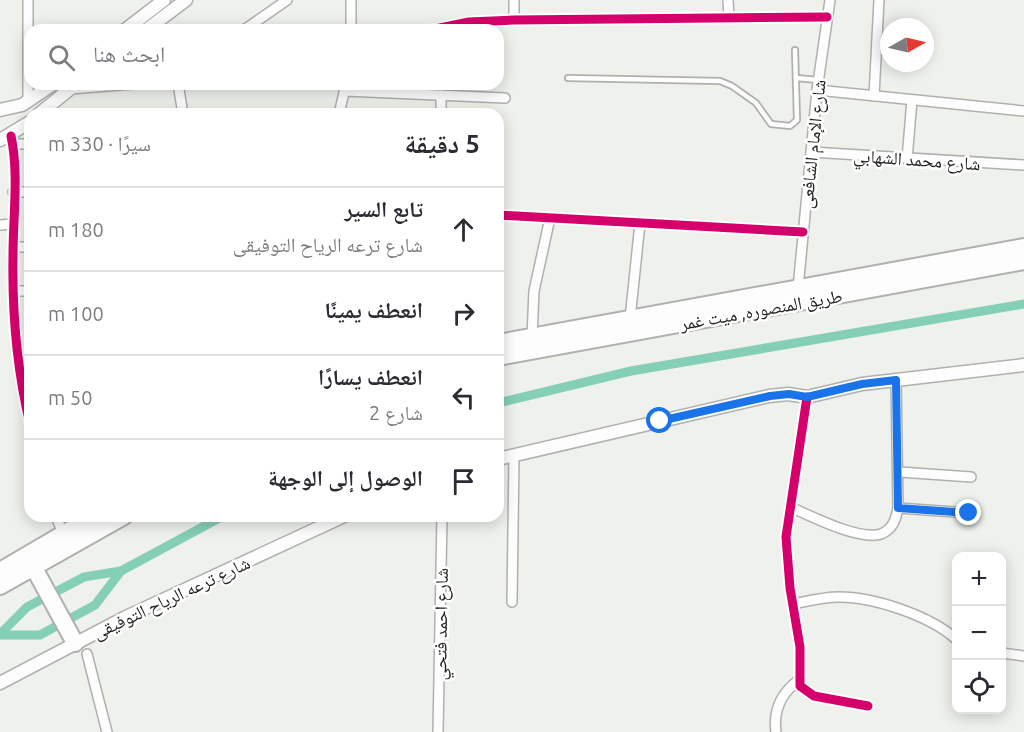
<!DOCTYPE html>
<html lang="ar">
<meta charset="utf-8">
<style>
:root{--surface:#fff;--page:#f2f2f3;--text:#2b2b33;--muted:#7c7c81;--line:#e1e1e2}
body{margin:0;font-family:Ubuntu,"Noto Naskh Arabic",sans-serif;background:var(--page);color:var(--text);direction:rtl}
.controls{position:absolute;right:18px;bottom:18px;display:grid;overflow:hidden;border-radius:12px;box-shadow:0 3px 15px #0003}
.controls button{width:54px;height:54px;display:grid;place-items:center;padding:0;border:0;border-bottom:2px solid var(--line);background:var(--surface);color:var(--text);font:30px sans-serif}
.compass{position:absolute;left:880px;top:18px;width:54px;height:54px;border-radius:50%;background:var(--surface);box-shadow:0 3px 15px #0003;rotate:82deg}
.stop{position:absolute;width:18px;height:18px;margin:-14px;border:4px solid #1a73e8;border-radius:50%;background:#fff}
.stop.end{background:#1a73e8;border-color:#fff;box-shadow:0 2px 6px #0008}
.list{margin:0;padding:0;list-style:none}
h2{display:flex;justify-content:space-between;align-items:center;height:78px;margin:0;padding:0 24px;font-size:26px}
h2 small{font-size:20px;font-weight:400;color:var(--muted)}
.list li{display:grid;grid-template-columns:39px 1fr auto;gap:18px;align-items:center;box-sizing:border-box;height:84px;padding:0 24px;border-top:2px solid var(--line)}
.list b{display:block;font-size:22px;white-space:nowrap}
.list p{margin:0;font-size:20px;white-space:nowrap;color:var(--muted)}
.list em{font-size:20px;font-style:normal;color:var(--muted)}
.icon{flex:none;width:33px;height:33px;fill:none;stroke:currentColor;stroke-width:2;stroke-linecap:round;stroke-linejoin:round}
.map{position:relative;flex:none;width:1024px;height:732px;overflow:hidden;direction:ltr}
.search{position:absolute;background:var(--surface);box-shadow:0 3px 15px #0003;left:24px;top:24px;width:480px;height:66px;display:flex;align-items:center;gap:15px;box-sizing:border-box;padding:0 21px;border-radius:18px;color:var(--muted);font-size:22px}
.panel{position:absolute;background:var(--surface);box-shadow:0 3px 15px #0003;left:24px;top:108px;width:480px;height:414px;border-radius:18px;direction:rtl}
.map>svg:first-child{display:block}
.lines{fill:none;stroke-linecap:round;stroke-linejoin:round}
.canal{stroke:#85cfb7;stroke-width:9}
.lane-casing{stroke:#afb1ae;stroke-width:8}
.street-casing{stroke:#afb1ae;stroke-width:12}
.secondary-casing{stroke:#afb1ae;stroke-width:15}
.highway-casing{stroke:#afb1ae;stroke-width:20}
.lane{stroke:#fcfdfc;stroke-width:4.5}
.street{stroke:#fcfdfc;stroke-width:9}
.secondary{stroke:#fcfdfc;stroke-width:12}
.highway{stroke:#fcfdfc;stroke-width:16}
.cycleway-casing{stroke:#fff;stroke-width:13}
.cycleway{stroke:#d6006c;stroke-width:9}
.route{stroke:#1a73e8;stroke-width:8}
.labels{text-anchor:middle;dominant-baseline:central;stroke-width:5;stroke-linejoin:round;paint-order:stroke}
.street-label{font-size:18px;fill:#222421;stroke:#fff}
</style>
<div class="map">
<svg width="1024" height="732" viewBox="0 0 1024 732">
<rect width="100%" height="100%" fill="#eef1ec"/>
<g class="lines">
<!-- canal -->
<g class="canal">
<polyline points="498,403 631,371 1024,304"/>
<polyline points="0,634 27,607 84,577 121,571 223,516"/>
<polyline points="0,635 40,635 95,605 121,571"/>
</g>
<!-- lane casing -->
<g class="lane-casing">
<g id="lane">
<polyline points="568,78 720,81 732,86 756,103 771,124 790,126 797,120 795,50"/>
<polyline points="796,78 818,80"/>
</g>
</g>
<!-- street casing -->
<g class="street-casing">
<g id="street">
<polyline points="28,0 28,102"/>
<polyline points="514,0 514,20"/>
<polyline points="728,0 729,18"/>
<polyline points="244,30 287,0"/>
<polyline points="351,30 351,0"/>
<polyline points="430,30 469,22 514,20 827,17"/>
<polyline points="178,84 183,114"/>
<polyline points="70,89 133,84"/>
<polyline points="817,90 1024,111"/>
<polyline points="345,91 505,98"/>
<polyline points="874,96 879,0"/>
<polyline points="339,114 346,84"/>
<polyline points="441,114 441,95"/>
<path d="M11 136C19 173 13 217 13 255 12 310 17 370 30 424"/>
<polyline points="13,144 30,144"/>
<polyline points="811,152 1024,165"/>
<polyline points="907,159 912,100"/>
<polyline points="13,192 30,192"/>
<polyline points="498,215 803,232"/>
<polyline points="0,225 13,224"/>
<polyline points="13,247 30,247"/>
<polyline points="798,288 817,90 830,0"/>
<polyline points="14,291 30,291"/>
<polyline points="630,319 640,223"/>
<polyline points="532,336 534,291 550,218"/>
<polyline points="807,397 786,537 790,588 800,647 800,686 814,696 868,706"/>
<polyline points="900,472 971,477"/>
<path d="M790 507C811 516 859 541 881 534 893 529 896 519 898 508L896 380"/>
<polyline points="898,508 969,513"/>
<polyline points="56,516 63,534"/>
<polyline points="512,602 514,455"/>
<path d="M793 604C808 601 824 597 839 597 875 597 930 616 956 639"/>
<polyline points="1002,653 1024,656"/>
<polyline points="87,654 107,732"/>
<polyline points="438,732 442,516"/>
<path d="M776 732C773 710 782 692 800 679"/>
</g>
</g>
<!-- secondary casing -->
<g class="secondary-casing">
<g id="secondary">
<polyline points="125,30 164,0"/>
<polyline points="146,30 186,0"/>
<polyline points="0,110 22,105 53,84"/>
<polyline points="39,114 76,84"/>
<polyline points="0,140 30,122"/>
<polyline points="498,459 769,396 788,394 807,397 862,384 1024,365"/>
<polyline points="0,683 126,617 344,516"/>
</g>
</g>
<!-- highway casing -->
<g class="highway-casing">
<g id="highway">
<polyline points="498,343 1024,247"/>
<polyline points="498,357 1024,261"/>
<polyline points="34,568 75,643"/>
<polyline points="0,571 94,516"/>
<polyline points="0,586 124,516"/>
</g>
</g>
<!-- lane -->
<use href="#lane" class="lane"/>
<!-- street -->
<use href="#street" class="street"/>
<!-- secondary -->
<use href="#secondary" class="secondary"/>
<!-- highway -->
<use href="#highway" class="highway"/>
<!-- cycleway casing -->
<g class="cycleway-casing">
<g id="cycleway">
<polyline points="430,30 469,22 514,20 827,17"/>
<path d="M11 136C19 173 13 217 13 255 12 310 17 370 30 424"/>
<polyline points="498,215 803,232"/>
<polyline points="807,397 786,537 790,588 800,647 800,686 814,696 868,706"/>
</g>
</g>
<!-- cycleway -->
<use href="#cycleway" class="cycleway"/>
</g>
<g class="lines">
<!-- route -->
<polyline class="route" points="660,421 770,396 789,394 807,397 862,384 896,380 898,508 969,513"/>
</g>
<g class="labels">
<!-- street labels -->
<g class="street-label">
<text transform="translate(812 144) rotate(-84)">شارع الإمام الشافعى</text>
<text transform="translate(917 159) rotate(4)">شارع محمد الشهابي</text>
<text transform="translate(761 309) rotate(-10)">طريق المنصوره, ميت غمر</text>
<text transform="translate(171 597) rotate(-25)">شارع ترعه الرياح التوفيقى</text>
<text transform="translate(440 624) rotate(-89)">شارع احمد فتحي</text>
</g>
</g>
</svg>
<div class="controls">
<button>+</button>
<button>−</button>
<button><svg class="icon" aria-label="locate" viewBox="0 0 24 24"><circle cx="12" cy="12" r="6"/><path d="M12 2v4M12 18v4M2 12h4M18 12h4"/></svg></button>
</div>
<svg class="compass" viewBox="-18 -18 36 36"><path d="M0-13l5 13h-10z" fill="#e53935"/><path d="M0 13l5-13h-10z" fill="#7c7c81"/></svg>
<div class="stop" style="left:660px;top:421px"></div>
<div class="stop end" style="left:969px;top:513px"></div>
<div class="search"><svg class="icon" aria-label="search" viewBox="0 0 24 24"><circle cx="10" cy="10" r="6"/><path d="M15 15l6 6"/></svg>ابحث هنا</div>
<section class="panel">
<h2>5 دقيقة<small>سيرًا · 330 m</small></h2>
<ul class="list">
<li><svg class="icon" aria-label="ahead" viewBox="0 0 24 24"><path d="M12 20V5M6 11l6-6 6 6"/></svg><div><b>تابع السير</b><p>شارع ترعه الرياح التوفيقى</p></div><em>180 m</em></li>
<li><svg class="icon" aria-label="right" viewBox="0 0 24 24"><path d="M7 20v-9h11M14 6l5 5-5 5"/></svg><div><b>انعطف يمينًا</b></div><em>100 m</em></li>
<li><svg class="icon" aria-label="left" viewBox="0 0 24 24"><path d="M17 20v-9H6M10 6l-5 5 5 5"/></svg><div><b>انعطف يسارًا</b><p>شارع 2</p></div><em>50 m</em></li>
<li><svg class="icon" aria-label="arrive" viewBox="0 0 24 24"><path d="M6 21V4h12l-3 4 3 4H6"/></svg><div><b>الوصول إلى الوجهة</b></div></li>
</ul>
</section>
</div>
